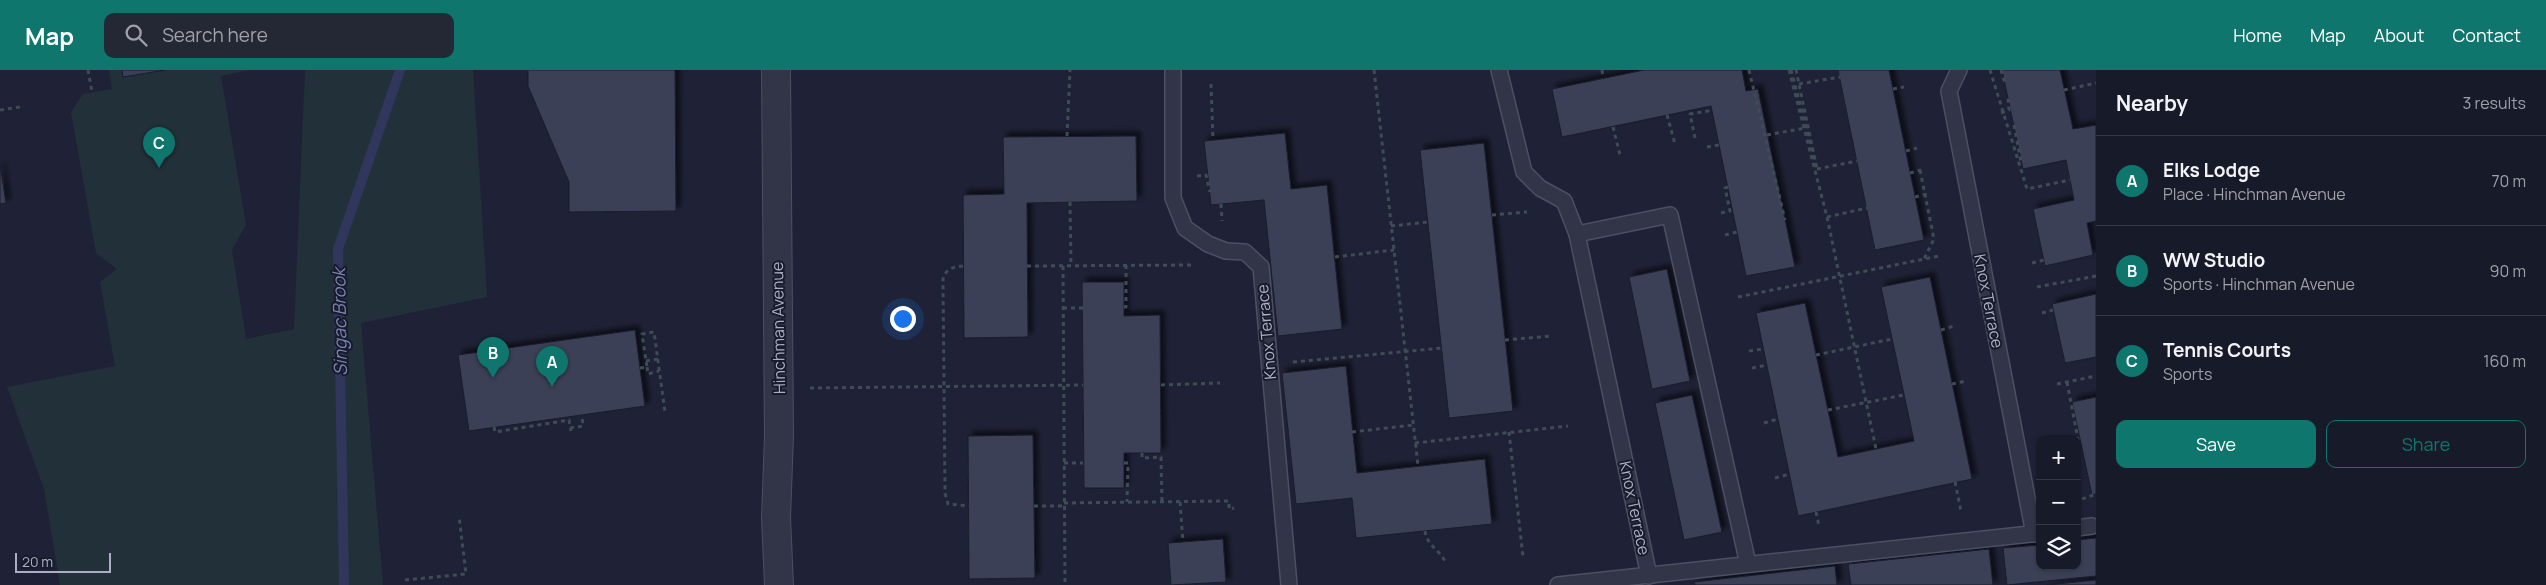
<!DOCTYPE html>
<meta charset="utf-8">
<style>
:root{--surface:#171a28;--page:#242734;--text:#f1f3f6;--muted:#9ea1a8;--line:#363845;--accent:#0f766e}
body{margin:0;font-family:Manrope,sans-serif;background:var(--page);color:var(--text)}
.controls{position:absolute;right:15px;bottom:15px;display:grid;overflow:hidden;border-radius:10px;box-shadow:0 1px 4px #0004}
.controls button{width:45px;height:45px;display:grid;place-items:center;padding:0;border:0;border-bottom:1px solid var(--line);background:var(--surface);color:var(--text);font:25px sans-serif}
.scale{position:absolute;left:15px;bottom:12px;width:96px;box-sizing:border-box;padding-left:5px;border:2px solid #acafc4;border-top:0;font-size:14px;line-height:18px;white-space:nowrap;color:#acafc4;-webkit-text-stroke:4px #181b2b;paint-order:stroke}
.you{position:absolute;left:902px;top:248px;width:18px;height:18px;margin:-12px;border:4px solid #fff;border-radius:50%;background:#1a73e8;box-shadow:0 0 0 8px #1a73e833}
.badge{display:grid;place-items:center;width:32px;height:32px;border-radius:50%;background:var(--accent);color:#fff;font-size:16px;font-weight:700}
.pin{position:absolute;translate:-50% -41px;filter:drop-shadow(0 1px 2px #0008)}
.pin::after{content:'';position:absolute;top:26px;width:18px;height:15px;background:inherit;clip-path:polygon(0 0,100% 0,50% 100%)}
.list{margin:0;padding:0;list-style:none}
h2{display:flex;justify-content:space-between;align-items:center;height:65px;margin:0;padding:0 20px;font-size:21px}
h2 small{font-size:16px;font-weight:400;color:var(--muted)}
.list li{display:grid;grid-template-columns:32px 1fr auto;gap:15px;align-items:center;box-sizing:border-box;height:90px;padding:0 20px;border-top:1px solid var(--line)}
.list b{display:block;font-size:19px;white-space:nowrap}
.list p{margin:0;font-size:16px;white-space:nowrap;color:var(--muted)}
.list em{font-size:16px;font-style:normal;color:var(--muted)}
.actions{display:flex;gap:10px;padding:15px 20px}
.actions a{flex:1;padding:11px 0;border:1px solid var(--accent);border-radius:10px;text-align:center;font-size:18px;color:var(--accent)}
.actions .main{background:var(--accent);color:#fff}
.icon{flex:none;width:28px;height:28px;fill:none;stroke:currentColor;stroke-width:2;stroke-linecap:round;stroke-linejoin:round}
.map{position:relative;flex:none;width:2096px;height:515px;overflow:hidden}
header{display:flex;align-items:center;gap:30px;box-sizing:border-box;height:70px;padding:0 25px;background:var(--accent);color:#fff}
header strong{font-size:24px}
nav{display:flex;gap:28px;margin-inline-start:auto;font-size:18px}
.search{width:350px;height:45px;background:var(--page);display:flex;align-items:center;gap:12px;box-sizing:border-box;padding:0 18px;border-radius:10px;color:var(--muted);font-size:19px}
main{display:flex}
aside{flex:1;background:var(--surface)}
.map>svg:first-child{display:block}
.green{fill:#223039}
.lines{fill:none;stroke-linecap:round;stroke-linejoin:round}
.stream{stroke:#30365c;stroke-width:10}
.building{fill:#3b3f57;stroke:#1a1c2d;filter:url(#shadow)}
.service-casing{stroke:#4d4f62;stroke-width:18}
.tertiary-casing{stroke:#4d4f62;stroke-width:30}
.path{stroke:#3e4c55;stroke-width:3;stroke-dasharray:4 4;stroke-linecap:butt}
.service{stroke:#323547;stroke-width:15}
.tertiary{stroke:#323547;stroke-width:28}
.labels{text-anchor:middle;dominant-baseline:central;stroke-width:4;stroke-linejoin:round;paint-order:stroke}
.street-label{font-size:16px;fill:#acafc4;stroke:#181b2b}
.water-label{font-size:18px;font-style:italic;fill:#7b83b2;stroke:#181b2b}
</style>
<header>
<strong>Map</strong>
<div class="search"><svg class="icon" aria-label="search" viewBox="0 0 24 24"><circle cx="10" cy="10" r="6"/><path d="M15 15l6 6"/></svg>Search here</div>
<nav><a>Home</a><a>Map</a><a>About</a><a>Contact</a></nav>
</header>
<main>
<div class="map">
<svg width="2096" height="515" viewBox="0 0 2096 515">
<defs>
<filter id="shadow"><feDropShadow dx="4.5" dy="-4.5" stdDeviation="2.5" flood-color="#0009"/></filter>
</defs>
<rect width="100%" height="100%" fill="#1f2236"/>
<!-- green -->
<polygon class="green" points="109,0 249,0 221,6 246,155 232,180 246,269 294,259 305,0 473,0 487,227 361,253 383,515 60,515 44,419 7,317 115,296 100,212 117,199 96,183 71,42 83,24 112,19"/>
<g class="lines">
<!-- stream -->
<polyline class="stream" points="344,515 338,179 400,0"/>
</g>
<!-- building -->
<g class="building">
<polygon points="122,0 165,0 123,7"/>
<polygon points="528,0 675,0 676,141 569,142 569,112 528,16"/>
<polygon points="1644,0 1742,0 1746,21 1758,19 1795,197 1746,206 1711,36 1562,67 1552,19"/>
<polygon points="1838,0 1889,0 1924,170 1875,180"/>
<polygon points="2002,0 2060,0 2073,59 2096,55 2096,151 2087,153 2093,185 2045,196 2033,139 2074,130 2066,90 2023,99"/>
<polygon points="1285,63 1291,119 1327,115 1342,259 1278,266 1264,130 1211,135 1204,71"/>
<polygon points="1136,66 1137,131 1027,133 1028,267 964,268 963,125 1004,124 1003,67"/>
<polygon points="1484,73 1513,341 1449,348 1420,80"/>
<polygon points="0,95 6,133 0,134"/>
<polygon points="1667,199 1690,311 1652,319 1629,207"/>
<polygon points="1930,207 1972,409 1798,446 1756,243 1805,233 1838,387 1914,371 1881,217"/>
<polygon points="1082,212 1124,212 1124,246 1160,245 1161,383 1124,383 1124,418 1084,418"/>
<polygon points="2096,224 2096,287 2065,293 2052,234"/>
<polygon points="635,260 645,336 469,361 458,285"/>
<polygon points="1346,296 1357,403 1485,389 1492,454 1356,468 1352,428 1296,434 1282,303"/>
<polygon points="1692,325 1722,462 1684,470 1655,333"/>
<polygon points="2096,327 2096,424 2092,425 2072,332"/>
<polygon points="1033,365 1035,508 969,509 968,366"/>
<polygon points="2096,468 2096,506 2007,515 2003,478 2040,475 2040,496 2077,496 2077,470"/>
<polygon points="1223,469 1226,512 1171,515 1168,473"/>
<polygon points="1989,479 1993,515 1851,515 1848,494"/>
<polygon points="1835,496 1837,515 1695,515 1694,512"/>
<polygon points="2096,510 2096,515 2047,515"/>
</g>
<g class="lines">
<!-- service casing -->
<g class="service-casing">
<g id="service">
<polyline points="1173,0 1173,128 1185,158 1208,174 1226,181 1245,182 1261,197 1289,515"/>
<polyline points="1499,0 1524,102 1540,118 1564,131 1577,164 1649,506"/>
<polyline points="1959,0 1949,21 2034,464"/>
<polyline points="1577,164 1670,145 1748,494"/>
<polyline points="2077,458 2092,456"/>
<polyline points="1558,515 2040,463"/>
</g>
</g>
<!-- tertiary casing -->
<g class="tertiary-casing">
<polyline id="tertiary" points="776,0 779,366 776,448 779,515"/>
</g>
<!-- path -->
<g class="path">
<polyline points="88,0 92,22"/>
<polyline points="1374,0 1418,396"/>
<polyline points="1602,0 1603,8"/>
<polyline points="1749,0 1785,150"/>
<polyline points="1789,0 1827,147 1876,379"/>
<polyline points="1791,0 1817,99 1796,0"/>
<polyline points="1990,0 2027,119 2070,110"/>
<polyline points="2001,0 2005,13"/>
<polyline points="1211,14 1213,70"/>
<polyline points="1799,14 1840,7"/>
<polyline points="1893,19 1904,17"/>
<polyline points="2064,20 2096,13"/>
<polyline points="0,40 20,37"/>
<polyline points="2001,43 2009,40 2008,27"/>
<polyline points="1667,45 1675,74"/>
<polyline points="2014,55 2021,92"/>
<polyline points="1613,57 1620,85"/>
<polyline points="1767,65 1805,58"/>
<polyline points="1067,66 1070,0"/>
<polyline points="1695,68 1690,44 1708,41 1707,37"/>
<polyline points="1707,77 1719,75"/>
<polyline points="1906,81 1917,78"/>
<polyline points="1817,99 1857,91"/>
<polyline points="1920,100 1934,169 1924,189"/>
<polyline points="1910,103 1921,100"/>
<polyline points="1197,106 1206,105 1210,122"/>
<polyline points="1915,127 1927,124"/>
<polyline points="1070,132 1071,196"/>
<polyline points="1221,134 1222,151"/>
<polyline points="1721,143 1730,141 1725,118 1728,117"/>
<polyline points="1492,145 1527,142"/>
<polyline points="1827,147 1867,138"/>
<polyline points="1391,156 1428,152"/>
<polyline points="1725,165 1737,162"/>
<polyline points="1335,187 1394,180"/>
<polyline points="2032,193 2044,190"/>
<path d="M963 196C954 197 946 198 943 209L945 423 948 434 969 436"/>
<polyline points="1027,196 1194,195"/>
<polyline points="1063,196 1065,515"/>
<polyline points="2037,217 2096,206"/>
<polyline points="1738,227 1939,186"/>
<polyline points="1124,237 1126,237 1126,195"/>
<polyline points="1063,238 1083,238"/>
<polyline points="2042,243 2053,240"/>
<polyline points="1941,260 1954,256"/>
<polyline points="1505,270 1551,266"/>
<polyline points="1749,281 1763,279"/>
<polyline points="1816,285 1892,269"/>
<polyline points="646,291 658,289"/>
<polyline points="1293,292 1442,278"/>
<polyline points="647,297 648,304 659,301"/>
<polyline points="640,298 647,297 642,264 654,262 665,342"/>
<polyline points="1752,298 1767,295"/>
<polyline points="2067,312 2080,380 2082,380"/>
<polyline points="1952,314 1966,311"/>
<polyline points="2057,314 2096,306"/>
<polyline points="1161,315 1220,313"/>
<polyline points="810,318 1083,315"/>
<polyline points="1828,340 1904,325"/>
<polyline points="1764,353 1778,349"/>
<polyline points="494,357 495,362 569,350 571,361"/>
<polyline points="570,358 583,356 582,345"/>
<polyline points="1352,362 1413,355"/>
<polyline points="1509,362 1523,487"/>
<polyline points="1415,373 1568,356"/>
<polyline points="1142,383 1142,388 1161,387 1162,432"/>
<polyline points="1064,393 1083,393"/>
<polyline points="1124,393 1128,393 1127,432"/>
<polyline points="1775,408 1790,404"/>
<polyline points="1955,412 1961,441"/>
<polyline points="2082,429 2096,424"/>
<polyline points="1180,432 1183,472"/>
<polyline points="1064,433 1229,431 1229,439 1234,438"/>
<polyline points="1034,436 1064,436"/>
<polyline points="1816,442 1819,456"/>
<path d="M1425 461C1427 476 1440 480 1446 493"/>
<polyline points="405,510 466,504 459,446"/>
</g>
<!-- service -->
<use href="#service" class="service"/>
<!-- tertiary -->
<use href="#tertiary" class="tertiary"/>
</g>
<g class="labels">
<!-- street labels -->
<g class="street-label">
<text transform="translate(1989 231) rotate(79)">Knox Terrace</text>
<text transform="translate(778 258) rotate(-91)">Hinchman Avenue</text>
<text transform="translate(1266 262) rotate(-95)">Knox Terrace</text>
<text transform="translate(1635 438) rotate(78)">Knox Terrace</text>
</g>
<!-- water labels -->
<g class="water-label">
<text transform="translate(339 252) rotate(-91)">Singac Brook</text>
</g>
</g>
</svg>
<div class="controls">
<button>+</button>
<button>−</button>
<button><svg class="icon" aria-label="layers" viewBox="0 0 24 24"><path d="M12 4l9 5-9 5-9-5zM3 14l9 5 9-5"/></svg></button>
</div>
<div class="scale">20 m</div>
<div class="you"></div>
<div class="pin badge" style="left:552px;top:317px">A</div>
<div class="pin badge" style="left:493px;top:308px">B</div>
<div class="pin badge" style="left:159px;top:98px">C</div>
</div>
<aside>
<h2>Nearby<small>3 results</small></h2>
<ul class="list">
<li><span class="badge">A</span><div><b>Elks Lodge</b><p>Place · Hinchman Avenue</p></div><em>70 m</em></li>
<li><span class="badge">B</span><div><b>WW Studio</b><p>Sports · Hinchman Avenue</p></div><em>90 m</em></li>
<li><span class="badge">C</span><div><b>Tennis Courts</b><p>Sports</p></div><em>160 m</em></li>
</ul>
<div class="actions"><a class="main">Save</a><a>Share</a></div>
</aside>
</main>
